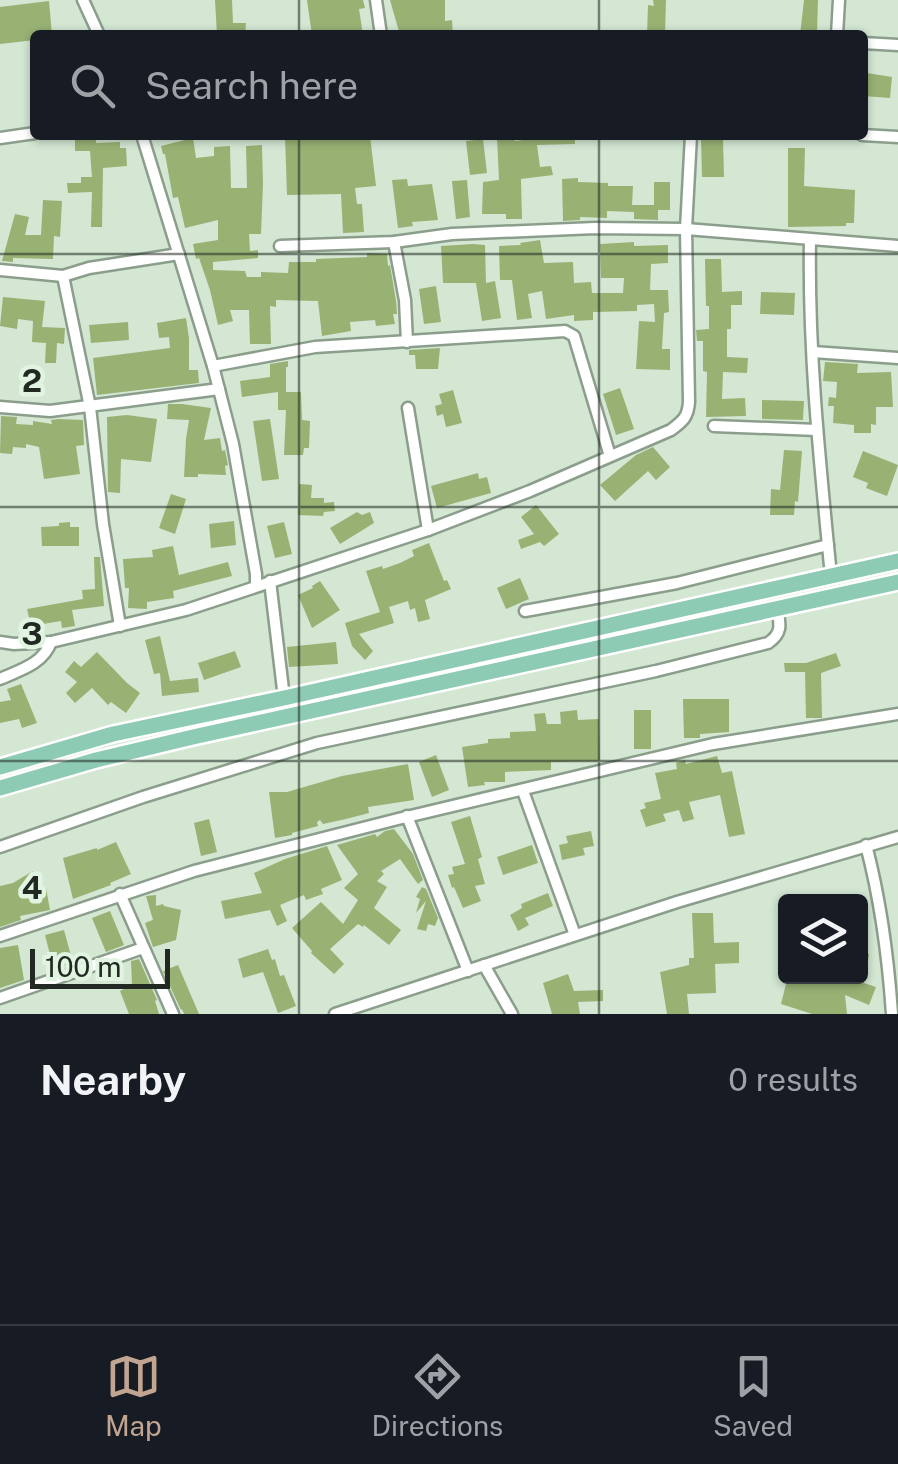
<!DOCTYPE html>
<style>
:root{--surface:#171b24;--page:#242831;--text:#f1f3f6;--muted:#9ea1a6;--line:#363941;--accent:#c2a591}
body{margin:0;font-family:"Public Sans",sans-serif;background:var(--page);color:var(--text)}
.controls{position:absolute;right:30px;bottom:30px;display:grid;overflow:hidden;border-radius:10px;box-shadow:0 2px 8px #0004}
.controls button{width:90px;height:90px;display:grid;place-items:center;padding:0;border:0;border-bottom:2px solid var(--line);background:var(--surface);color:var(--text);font:50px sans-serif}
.scale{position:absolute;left:30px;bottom:25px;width:140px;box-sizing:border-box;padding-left:10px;border:5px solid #212922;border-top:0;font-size:28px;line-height:35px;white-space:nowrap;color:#212922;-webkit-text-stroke:8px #e0f4e1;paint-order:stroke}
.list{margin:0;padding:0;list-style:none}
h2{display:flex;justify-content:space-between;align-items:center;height:130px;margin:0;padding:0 40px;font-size:42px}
h2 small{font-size:32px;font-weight:400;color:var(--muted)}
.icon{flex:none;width:55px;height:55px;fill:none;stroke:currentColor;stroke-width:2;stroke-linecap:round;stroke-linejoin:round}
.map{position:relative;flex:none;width:898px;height:1014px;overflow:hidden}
.search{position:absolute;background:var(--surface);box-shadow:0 2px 8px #0004;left:30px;right:30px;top:30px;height:110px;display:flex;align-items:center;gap:25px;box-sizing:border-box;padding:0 35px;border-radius:10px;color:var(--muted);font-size:38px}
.sheet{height:310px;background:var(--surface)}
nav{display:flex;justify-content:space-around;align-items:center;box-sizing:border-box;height:140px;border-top:2px solid var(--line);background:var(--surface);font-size:28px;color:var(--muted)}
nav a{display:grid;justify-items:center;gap:5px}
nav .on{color:var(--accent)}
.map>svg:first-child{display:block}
.building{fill:#98b274}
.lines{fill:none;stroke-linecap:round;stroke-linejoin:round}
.street-casing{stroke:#8b9e8c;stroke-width:15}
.primary-casing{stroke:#fff;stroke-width:20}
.street{stroke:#fff;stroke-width:10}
.primary{stroke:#8dcbb4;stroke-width:15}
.grid{fill:none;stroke:#212922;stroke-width:2.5;stroke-opacity:0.55}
.grid-label{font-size:32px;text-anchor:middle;font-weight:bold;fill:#212922;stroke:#e0f4e1;stroke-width:9;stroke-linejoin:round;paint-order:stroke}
</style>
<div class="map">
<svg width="898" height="1014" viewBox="0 0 898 1014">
<rect width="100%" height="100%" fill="#d3e7d3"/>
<!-- building -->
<g class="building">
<polygon points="215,0 232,0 233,23 246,23 245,35 217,35"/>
<polygon points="307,0 363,0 365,8 359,9 363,35 312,35"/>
<polygon points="390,0 445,0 445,21 452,20 453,35 440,35 439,31 426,35 400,35"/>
<polygon points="653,0 666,0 665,35 647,35 648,5 654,6"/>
<polygon points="804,0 818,0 817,35 800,35"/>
<polygon points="49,1 52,35 35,35 35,40 0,44 0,7"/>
<polygon points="867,73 892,77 890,98 863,96 863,75"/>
<polygon points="75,135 84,135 84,140 96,140 96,143 120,142 120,148 126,148 127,166 103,168 102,227 91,227 92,192 68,193 67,183 81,183 81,177 92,177 90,151 75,151"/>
<polygon points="300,135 348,135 348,138 370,136 376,186 355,188 357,204 362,204 364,232 343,233 341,194 287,195 285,136"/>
<polygon points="548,135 575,135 575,144 537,145 540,167 551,166 553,175 521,179 522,219 506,219 506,214 482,214 483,182 499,180 497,137 514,136 515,141 548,137"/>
<polygon points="193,138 196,158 214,156 214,147 230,146 231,188 247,188 246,146 262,145 263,184 261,234 249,234 250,251 258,250 258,258 213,262 213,270 245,271 247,277 261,277 261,272 288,273 289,262 316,262 316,259 367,257 367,253 387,254 388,266 390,265 396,301 397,314 393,314 395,324 376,326 375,320 350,322 351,331 322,336 318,301 276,300 276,307 270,306 271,344 250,344 249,310 230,310 233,321 218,325 210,290 199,258 196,259 193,244 218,240 218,220 185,228 178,197 173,198 165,154 163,154 161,146"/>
<polygon points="483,139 487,173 470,175 466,141"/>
<polygon points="701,139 723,139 724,177 702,177"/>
<polygon points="788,148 805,148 804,186 855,190 854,223 846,223 846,226 788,227"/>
<polygon points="578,178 578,182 608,183 608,186 633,186 632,205 654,205 654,182 670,182 670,210 658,210 658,220 634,219 634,212 607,211 607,218 580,217 580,220 563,221 562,179"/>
<polygon points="407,179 408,186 432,184 438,220 412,222 413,226 398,228 392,180"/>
<polygon points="467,180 470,217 456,219 452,181"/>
<polygon points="43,200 62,201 60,237 54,236 53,259 13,258 13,262 2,261 15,214 29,217 25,235 41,235"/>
<polygon points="540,240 544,263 573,262 574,283 591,282 592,293 623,293 624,278 601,278 600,244 634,242 634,246 668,245 668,263 651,264 650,290 668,290 669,312 664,313 662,349 670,349 670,370 636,369 639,321 655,322 654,304 637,305 637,311 593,312 593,320 574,321 574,315 546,319 542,291 528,294 532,318 517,320 512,280 500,280 499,246 521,245 520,243"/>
<polygon points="473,244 485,245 486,283 495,281 501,318 482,321 476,283 443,283 441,246"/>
<polygon points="705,259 721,259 722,292 742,291 742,305 731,305 731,329 727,329 727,357 748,358 747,373 723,372 722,399 745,398 746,416 706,417 707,372 703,371 703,341 697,341 696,330 709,329 709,306 706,306"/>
<polygon points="436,286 441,322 424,324 419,289"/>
<polygon points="761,292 795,293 794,315 760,314"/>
<polygon points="3,297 45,301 42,327 65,328 64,344 57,343 56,363 45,363 46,343 32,342 33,321 18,319 17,329 0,326"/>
<polygon points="186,318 189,338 189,370 198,370 199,383 97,395 93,358 170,348 169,337 159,338 157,323"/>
<polygon points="128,322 129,340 91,343 89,325"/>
<polygon points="440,348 438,369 416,369 415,355 409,355 409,350"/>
<polygon points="288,361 288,367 286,367 286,392 301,392 302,420 310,421 309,448 304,448 303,455 284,455 286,410 278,410 278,392 242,397 240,381 270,377 270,364"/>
<polygon points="825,362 858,364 857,373 891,372 893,407 876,407 876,425 871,424 871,433 854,433 854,425 833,423 834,406 828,406 829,397 836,398 837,382 823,381"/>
<polygon points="620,388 634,429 616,435 603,394"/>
<polygon points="453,390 462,423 446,427 443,414 437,416 435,406 442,404 439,394"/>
<polygon points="762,400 804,401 803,420 762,419"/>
<polygon points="168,404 182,404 211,408 204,440 220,438 222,451 225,450 228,465 225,466 226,475 198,474 198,477 184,477 186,439 189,420 167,419"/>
<polygon points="127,415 157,419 151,462 121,459 120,493 108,492 107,417"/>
<polygon points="1,416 17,417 16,424 33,425 33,421 52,424 51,420 58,419 83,420 84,445 76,446 80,474 44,479 39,447 26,444 26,448 13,447 12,454 0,453"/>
<polygon points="270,419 279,479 262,481 253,421"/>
<polygon points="653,447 670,467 656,480 648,471 615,501 600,485 636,455"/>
<polygon points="784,450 802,451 798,502 795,501 794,515 770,515 771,489 780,490"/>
<polygon points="863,451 898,465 887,496 866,488 868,483 853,477"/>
<polygon points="478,473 479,479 487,477 491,493 437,508 431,486"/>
<polygon points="299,484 312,485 311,498 324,498 324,503 334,502 335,511 324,512 323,516 298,515"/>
<polygon points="171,494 186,499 175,534 159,528"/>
<polygon points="536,505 559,534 544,546 540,542 521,549 518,540 534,534 521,517"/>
<polygon points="357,512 362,515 370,512 374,523 340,544 330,528"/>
<polygon points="234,521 236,545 211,548 209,524"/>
<polygon points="70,522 70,527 79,527 79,546 42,546 41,527 59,526 59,523"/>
<polygon points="284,522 292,554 275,558 267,526"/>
<polygon points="429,543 444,581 447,580 451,589 425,600 430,619 418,622 415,608 410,610 408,601 389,607 394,623 359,634 373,651 365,660 352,646 345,623 380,612 366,571 382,566 383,569 400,563 414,556 412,550"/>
<polygon points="173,546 179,575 228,562 232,576 173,591 174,598 147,602 147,609 128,608 129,588 125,588 123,559 153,557 152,550"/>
<polygon points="94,557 100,557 104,606 72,610 75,626 62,628 61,621 31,626 27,609 83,599 82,590 95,589"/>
<polygon points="520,578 529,599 506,609 497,588"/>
<polygon points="320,581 340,610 312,628 298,595 313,588 312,586"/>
<polygon points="160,636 170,681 198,678 199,692 162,696 160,673 154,674 145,640"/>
<polygon points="336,642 338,664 289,667 287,647"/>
<polygon points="235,651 241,667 204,680 198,663"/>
<polygon points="97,652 127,683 140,693 126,713 111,702 108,705 92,688 75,703 66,693 77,682 65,672 74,661 81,667"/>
<polygon points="836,653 841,666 821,673 822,718 806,718 805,672 785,672 784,663 806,663"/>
<polygon points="21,684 37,723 22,728 19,719 0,723 0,702 11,700 7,689"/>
<polygon points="683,699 729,699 729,732 700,734 700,738 684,738"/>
<polygon points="577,710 578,720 599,719 600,761 551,762 551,770 505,772 505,782 484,782 485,785 468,787 462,747 488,743 488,739 510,738 510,732 536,731 534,714 545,713 547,724 561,724 560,712"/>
<rect x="634" y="710" width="17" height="39"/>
<polygon points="436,755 449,790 432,797 419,762"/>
<polygon points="717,756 722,773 732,771 745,834 729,837 720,795 689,802 694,819 683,822 679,810 663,814 666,821 646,827 640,810 646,808 644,803 661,799 655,773 677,769 676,763 685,760 686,764"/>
<polygon points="408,764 414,800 368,807 369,813 346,819 323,824 320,820 317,822 318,826 292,833 292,835 275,838 269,792 287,792 342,776"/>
<polygon points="470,816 482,857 478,859 485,884 475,886 481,901 463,908 454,887 452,888 448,875 454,874 452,867 465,864 451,822"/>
<polygon points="209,819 217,852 201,856 194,823"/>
<polygon points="394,829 413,854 423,880 418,884 400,859 381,871 384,874 377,881 387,887 374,908 401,930 389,945 364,925 363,927 358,924 330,949 344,964 334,974 311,953 312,951 292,928 321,902 343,924 358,900 344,888 358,874 337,845 375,834 377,837 385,831"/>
<polygon points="591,831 594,846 583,848 585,855 562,860 559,845 568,843 566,836"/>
<polygon points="116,842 131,874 110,883 111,885 73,899 63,858 97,848 97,850"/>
<polygon points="532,845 538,863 503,875 497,857"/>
<polygon points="327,846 342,880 321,889 323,894 306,900 304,895 280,905 287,921 277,926 270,910 225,919 221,901 262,893 254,873 285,859"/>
<polygon points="33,871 44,889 46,888 50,910 20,916 21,920 0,927 0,886 13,883"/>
<polygon points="422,887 426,889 438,918 435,926 428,924 426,931 417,929 426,901 416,913 420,899 416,897"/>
<polygon points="548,893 553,906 525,918 529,925 518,931 510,915 522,908 521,904"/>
<polygon points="156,895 156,906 163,904 164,906 181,910 176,940 153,947 145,923 153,920 146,896"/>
<polygon points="110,911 124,945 106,952 92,918"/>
<polygon points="692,913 713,913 714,943 739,942 739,963 715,964 716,993 687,994 689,1014 667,1014 660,972 689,965 689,958 694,958"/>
<polygon points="64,930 73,963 54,970 45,935"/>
<polygon points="18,945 24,980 0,988 0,948"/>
<polygon points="268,949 272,960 275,959 280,976 284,975 296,1006 278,1013 263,972 243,978 238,959"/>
<polygon points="860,953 869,954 864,983 876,987 869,1005 845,995 847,1014 812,1014 781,1004 788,976 860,976"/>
<polygon points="139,959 157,1000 155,1001 159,1014 129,1014 120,991 132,985 131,961"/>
<polygon points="178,965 199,1014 184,1014 182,1009 181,1010 163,971"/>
<polygon points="568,974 574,991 603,990 603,1001 578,1002 580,1014 552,1014 543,983"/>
</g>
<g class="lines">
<!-- street casing -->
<g class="street-casing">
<g id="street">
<polyline points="83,0 99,35"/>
<polyline points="376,0 381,35"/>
<polyline points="837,35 839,0"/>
<polyline points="863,43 898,45"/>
<polyline points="142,135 213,366 233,444 256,574 256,586"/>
<polyline points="862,135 898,137"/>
<polyline points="0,138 35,133"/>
<path d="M810 240C808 352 820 464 831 576"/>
<polyline points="394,242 405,300 407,342"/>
<polyline points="280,246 394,242 452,234 595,228 686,229 898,246"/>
<polyline points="0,270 63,276 89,268 179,254"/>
<polyline points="63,276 90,407 103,524 120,626"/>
<polyline points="813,352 898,358"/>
<polyline points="213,366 315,347 565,331 574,336 610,456"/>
<polyline points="0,407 50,411 219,389"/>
<polyline points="408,408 428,530"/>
<polyline points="714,426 817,430"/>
<polyline points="270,581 284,698"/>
<polyline points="525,611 677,583 828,545"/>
<path d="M0 642 14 644 51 642 186 610 428 530 530 491 671 430C683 421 688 417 689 402L686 229 691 135"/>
<path d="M0 679C20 670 43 664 51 642"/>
<polyline points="523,791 575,935"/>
<polyline points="407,816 468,971"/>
<path d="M866 845C881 902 888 955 892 1014"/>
<path d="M0 847 143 797 317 743 656 671 768 643C783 633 780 624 777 608"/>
<polyline points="120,894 173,1014"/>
<polyline points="0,936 194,871 398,819 713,744 898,714"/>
<polyline points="484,965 512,1014"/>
<polyline points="0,998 143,948"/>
<polyline points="335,1014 677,902 898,837"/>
</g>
</g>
<!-- primary casing -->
<g class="primary-casing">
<g id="primary">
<polyline points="0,767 113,734 284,698 898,561"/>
<polyline points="0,788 96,760 193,737 898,582"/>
</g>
</g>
<!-- street -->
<use href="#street" class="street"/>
<!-- primary -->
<use href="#primary" class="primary"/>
</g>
<!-- grid -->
<path class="grid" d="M299 0V35M599 0V35M299 135V1014M599 135V1014M0 254H898M0 507H898M0 761H898"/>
<g class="grid-label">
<text x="32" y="392">2</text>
<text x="32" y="645">3</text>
<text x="32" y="899">4</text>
</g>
</svg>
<div class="controls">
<button><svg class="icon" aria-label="layers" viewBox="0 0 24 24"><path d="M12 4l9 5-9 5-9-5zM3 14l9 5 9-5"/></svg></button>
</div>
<div class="scale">100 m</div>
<div class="search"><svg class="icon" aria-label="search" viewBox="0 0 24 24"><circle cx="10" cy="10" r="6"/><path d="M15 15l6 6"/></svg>Search here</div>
</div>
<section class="sheet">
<h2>Nearby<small>0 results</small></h2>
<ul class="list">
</ul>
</section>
<nav>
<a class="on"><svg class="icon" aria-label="map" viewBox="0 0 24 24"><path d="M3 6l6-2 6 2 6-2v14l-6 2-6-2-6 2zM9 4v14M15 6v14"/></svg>Map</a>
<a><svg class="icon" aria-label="directions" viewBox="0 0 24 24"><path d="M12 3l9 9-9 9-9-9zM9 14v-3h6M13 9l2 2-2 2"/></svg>Directions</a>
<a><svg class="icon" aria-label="saved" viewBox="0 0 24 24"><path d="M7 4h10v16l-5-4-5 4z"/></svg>Saved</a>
</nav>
